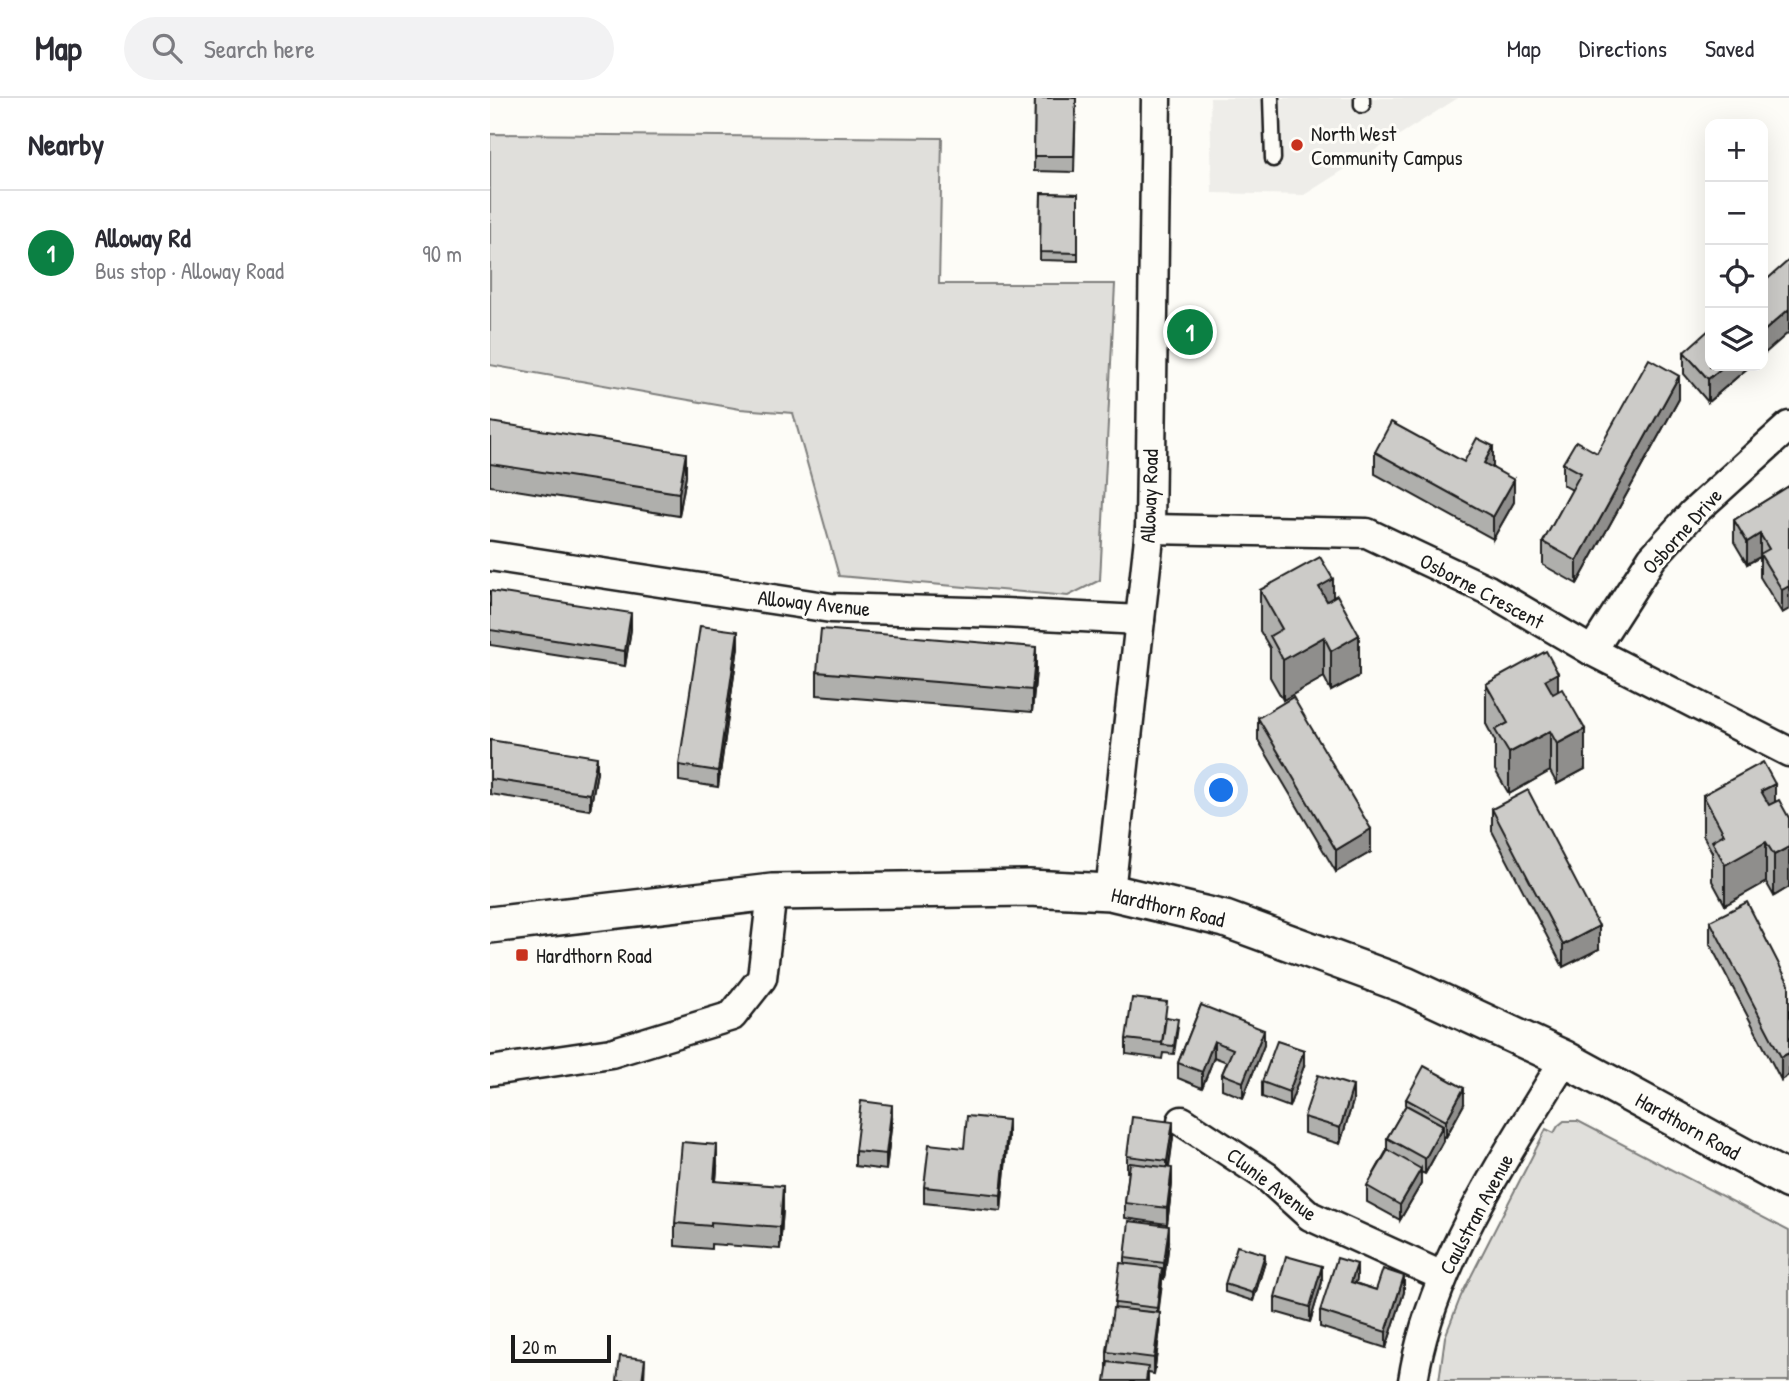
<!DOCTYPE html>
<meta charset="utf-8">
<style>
:root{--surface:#fff;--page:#f2f2f3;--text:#2b2b33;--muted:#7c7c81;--line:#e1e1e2;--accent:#0b8043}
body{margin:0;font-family:"Patrick Hand",sans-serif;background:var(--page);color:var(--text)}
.controls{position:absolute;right:21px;top:21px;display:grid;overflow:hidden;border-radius:14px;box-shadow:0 7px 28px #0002}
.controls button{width:63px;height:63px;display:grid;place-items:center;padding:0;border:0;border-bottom:2px solid var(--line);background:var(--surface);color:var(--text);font:35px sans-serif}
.scale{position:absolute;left:21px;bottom:18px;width:100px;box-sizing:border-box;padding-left:7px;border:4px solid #1c1c1c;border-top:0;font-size:19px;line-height:24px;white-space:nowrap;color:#1c1c1c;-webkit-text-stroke:5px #fdfcf7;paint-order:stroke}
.you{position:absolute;left:732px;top:693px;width:24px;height:24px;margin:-18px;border:5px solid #fff;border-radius:50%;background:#1a73e8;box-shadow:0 0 0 10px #1a73e833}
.badge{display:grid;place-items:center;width:46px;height:46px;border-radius:50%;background:var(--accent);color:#fff;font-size:23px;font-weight:700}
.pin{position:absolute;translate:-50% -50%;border:4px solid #fff;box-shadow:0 2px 7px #0006}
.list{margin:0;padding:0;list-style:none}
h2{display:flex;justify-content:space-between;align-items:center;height:91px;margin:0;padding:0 28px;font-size:30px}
h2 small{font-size:23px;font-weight:400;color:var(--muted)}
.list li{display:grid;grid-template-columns:46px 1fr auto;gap:21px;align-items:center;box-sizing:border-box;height:126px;padding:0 28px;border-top:2px solid var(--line)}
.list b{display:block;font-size:26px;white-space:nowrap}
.list p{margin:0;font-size:23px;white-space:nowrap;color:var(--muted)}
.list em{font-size:23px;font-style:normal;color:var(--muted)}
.icon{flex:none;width:38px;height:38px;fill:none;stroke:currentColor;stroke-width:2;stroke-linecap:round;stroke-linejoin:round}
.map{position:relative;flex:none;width:1299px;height:1283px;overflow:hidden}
header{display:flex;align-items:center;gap:42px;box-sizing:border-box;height:98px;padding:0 35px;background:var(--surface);border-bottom:2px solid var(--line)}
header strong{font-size:33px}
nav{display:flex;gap:38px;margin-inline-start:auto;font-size:24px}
.search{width:490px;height:63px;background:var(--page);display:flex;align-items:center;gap:18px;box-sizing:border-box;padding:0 24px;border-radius:38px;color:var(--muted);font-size:26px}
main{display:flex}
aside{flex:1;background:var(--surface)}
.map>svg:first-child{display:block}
.built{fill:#eeede9}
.green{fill:#e0dfdb;stroke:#7e7e7c;stroke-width:2}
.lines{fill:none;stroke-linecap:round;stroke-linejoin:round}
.service-casing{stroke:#1c1c1c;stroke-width:19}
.minor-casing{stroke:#1c1c1c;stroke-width:33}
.tertiary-casing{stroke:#1c1c1c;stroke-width:40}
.service{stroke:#fdfcf7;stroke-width:14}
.minor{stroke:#fdfcf7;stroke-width:28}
.tertiary{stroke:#fdfcf7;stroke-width:35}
.wall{fill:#afafac;stroke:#1c1c1c;stroke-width:2}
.shaded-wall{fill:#8f8e8c;stroke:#1c1c1c;stroke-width:2}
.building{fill:#cccbc8;stroke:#1c1c1c;stroke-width:2}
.poi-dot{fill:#c8321e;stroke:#fdfcf7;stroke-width:2.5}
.labels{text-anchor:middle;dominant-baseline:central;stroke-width:6;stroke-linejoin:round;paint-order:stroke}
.poi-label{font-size:21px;fill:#1c1c1c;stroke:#fdfcf7;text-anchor:start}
.street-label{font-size:21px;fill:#1c1c1c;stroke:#fdfcf7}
</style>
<header>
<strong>Map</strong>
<div class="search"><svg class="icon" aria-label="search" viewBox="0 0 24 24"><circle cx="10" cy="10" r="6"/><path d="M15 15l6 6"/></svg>Search here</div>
<nav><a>Map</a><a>Directions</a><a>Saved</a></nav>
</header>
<main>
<aside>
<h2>Nearby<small></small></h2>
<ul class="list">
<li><span class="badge">1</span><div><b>Alloway Rd</b><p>Bus stop · Alloway Road</p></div><em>90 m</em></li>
</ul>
</aside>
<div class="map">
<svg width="1299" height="1283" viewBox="0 0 1299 1283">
<rect width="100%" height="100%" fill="#fdfcf7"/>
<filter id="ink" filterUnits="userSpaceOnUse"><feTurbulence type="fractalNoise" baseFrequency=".0143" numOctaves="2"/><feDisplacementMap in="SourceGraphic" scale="14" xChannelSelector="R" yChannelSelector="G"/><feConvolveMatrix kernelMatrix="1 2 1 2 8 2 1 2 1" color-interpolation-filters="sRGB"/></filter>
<g filter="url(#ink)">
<!-- built -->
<polygon class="built" points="720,0 968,0 814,97 722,95"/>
<!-- green -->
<g class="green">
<polygon points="0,36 452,40 449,186 625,186 610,482 578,498 349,478 303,315 250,311 0,267"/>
<polygon points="1074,1023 1088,1023 1299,1133 1299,1283 949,1283 955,1239 971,1198 1056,1031 1064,1035 1068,1028"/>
</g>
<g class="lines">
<!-- service casing -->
<g class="service-casing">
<g id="service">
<polyline points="781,0 783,61"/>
<polyline points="872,0 872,7"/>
</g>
</g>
<!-- minor casing -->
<g class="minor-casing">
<g id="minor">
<polyline points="660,431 877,435 998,492 1102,553 1299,654"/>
<polyline points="0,458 341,510 514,515 650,522"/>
<polyline points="1102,553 1162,460 1203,415 1299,328"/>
<polyline points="620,794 660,431 666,0"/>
<polyline points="0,973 121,955 242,918 272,880 282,794"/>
<polyline points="692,1023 777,1079 820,1118 952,1178"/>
<path d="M923 1283C940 1169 1016 1059 1075 961"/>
</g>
</g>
<!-- tertiary casing -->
<g class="tertiary-casing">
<polyline id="tertiary" points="0,827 282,794 539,790 620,794 735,821 915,887 1075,961 1299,1083"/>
</g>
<!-- service -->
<use href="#service" class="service"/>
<!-- minor -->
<use href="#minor" class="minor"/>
<!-- tertiary -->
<use href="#tertiary" class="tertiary"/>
</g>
<!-- wall -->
<g class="wall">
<polygon points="545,0 586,0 584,74 544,73"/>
<polygon points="551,95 588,96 588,163 550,162"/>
<polygon points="1194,254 1220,268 1260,268 1218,304 1194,276"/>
<polygon points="1189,301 1087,486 1053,467 1053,444 1082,392 1073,387 1073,365 1107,355"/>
<polygon points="0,324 196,378 189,418 0,388"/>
<polygon points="885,354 974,364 1003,370 1024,404 1003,441 885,376"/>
<polygon points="1299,388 1299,511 1292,515 1270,479 1270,459 1257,466 1244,444 1244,422"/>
<polygon points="770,492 843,499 869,578 841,593 834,579 793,602 780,579 780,550 770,533"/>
<polygon points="0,493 141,531 135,568 0,547"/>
<polygon points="248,549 228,689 189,683 189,667"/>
<polygon points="546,572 542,614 327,597 327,574"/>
<polygon points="996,586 1068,593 1095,671 1067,686 1060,673 1019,696 1005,672 1005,643 996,626"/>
<polygon points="768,620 881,754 846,774 768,642"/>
<polygon points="0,642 107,674 100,712 0,696"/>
<polygon points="1213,697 1285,704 1299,720 1299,789 1284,798 1276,784 1235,807 1222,783 1222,754 1213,737"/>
<polygon points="1002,711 1109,851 1073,869 1002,733"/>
<polygon points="1220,823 1299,886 1291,982 1220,846"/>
<polygon points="711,907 774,947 753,1000 732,991 732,976 737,964 724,959 712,990 688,980 688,965"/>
<polygon points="677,920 688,929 684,956 673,955 672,961 636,956 636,941"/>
<polygon points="814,968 799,1009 772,999 772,984"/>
<polygon points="916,1001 974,1006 956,1039 953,1038 953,1043 935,1076 931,1074 931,1086 910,1122 877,1104 877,1088 897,1052 897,1040 916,1007"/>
<polygon points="863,1003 850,1046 814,1035 814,1019"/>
<polygon points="402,1022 396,1072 365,1068 365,1053"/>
<polygon points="518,1038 511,1113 434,1105 434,1089 474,1050"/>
<polygon points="683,1039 679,1070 682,1086 677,1126 635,1120 635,1105 639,1074 637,1074 637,1058"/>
<polygon points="227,1070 226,1083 293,1111 290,1151 221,1146 221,1151 185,1148 185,1125"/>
<polygon points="679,1144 674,1181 672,1180 668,1215 670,1231 664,1276 658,1275 658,1283 617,1269 617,1254 625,1205 635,1165 635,1160"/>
<polygon points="775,1164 763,1203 735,1194 735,1186"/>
<polygon points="867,1181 865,1185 886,1192 914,1194 896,1250 830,1229 830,1213"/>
<polygon points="832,1184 820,1224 785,1214 785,1199"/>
</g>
<!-- shaded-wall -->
<g class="shaded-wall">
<polygon points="1299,211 1299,234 1273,257 1273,234"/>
<polygon points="1234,268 1260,268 1218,304 1218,281"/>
<polygon points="1189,278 1189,301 1087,486 1087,463"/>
<polygon points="1003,348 1003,371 994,365"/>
<polygon points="196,355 196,378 189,418 189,395"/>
<polygon points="1024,382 1024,404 1003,441 1003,419"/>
<polygon points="1270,436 1270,459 1257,466 1257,444"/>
<polygon points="843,481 843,522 829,489"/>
<polygon points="1299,488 1299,511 1292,515 1292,492"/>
<polygon points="141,515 141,531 135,568 135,553"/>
<polygon points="248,533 248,549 228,689 228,673"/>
<polygon points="869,537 869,578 841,593 841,553"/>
<polygon points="834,539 834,579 793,602 793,562"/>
<polygon points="546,549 546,572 542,614 542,592"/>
<polygon points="1068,575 1068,615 1055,582"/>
<polygon points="1095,631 1095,671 1067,686 1067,646"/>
<polygon points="1060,633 1060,673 1019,696 1019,655"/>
<polygon points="107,659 107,674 100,712 100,696"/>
<polygon points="1285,686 1285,726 1271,693"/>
<polygon points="881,731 881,754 846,774 846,752"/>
<polygon points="1276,744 1276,784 1235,807 1235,767"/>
<polygon points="1299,749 1299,789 1284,798 1284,757"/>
<polygon points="1109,828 1109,851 1073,869 1073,847"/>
<polygon points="774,932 774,947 753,1000 753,984"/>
<polygon points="724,943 724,959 712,990 712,974"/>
<polygon points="814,952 814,968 799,1009 799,994"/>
<polygon points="1299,955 1299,977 1291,982 1291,959"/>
<polygon points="863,988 863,1003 850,1046 850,1030"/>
<polygon points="974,990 974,1006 956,1039 956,1023"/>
<polygon points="402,1007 402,1022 396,1072 396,1056"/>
<polygon points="518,1022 518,1038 511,1113 511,1097"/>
<polygon points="683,1024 683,1039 677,1079 677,1063"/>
<polygon points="953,1027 953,1043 935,1076 935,1061"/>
<polygon points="227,1047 227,1070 224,1105 224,1083"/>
<polygon points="682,1070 682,1086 677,1126 677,1110"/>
<polygon points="931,1071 931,1086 910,1122 910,1107"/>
<polygon points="293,1088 293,1111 290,1151 290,1129"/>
<polygon points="679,1128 679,1144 674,1181 674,1165"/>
<polygon points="775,1156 775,1164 763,1203 763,1195"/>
<polygon points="867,1166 867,1181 861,1199 861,1184"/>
<polygon points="832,1168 832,1184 820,1224 820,1209"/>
<polygon points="672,1170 672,1186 667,1225 667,1210"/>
<polygon points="914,1178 914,1194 896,1250 896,1234"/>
<polygon points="670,1215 670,1231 664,1276 664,1260"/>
<polygon points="155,1261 154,1283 152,1283"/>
</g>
<!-- building -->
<g class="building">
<polygon points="545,0 586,0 584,58 544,58"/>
<polygon points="551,95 588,96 588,155 550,154"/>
<polygon points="1299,162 1299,211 1273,234 1273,185"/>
<polygon points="1220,231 1220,268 1234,268 1218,281 1194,254"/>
<polygon points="1159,261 1189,278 1087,463 1053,444 1091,375 1073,365 1086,343 1107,355"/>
<polygon points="0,324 196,355 189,395 0,366"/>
<polygon points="901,324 974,364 987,340 1003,348 994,365 1024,382 1003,419 885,354"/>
<polygon points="1299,388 1299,488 1292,492 1270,456 1279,451 1270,436 1257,444 1244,422"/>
<polygon points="830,459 843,481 829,489 837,503 847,497 869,537 841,553 834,539 793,562 780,538 792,531 770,492"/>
<polygon points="0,493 141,515 135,553 0,532"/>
<polygon points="210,528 248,533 228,673 189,667"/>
<polygon points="331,531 546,549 542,592 327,574"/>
<polygon points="1056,553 1068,575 1055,582 1063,596 1072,591 1095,631 1067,646 1060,633 1019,655 1005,632 1018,625 996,586"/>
<polygon points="803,599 881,731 846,752 768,620"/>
<polygon points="0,642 107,659 100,696 0,681"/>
<polygon points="1273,664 1285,686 1271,693 1279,707 1289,702 1299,720 1299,749 1284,757 1276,744 1235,767 1222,743 1234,736 1213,697"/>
<polygon points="1038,692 1109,828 1073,847 1002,711"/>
<polygon points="1257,804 1299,886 1299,955 1291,959 1220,823"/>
<polygon points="642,900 677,904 672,945 636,941"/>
<polygon points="711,907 774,932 753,984 732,976 743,951 724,943 712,974 688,965"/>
<polygon points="676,919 688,921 684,948 672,947"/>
<polygon points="787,943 814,952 799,994 772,984"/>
<polygon points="934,968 974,990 956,1023 916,1001"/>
<polygon points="828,977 863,988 850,1030 814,1019"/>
<polygon points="371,1003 402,1007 396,1056 365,1053"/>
<polygon points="916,1007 953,1027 935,1061 897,1040"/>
<polygon points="477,1018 518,1022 511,1097 434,1089 439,1046 474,1050"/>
<polygon points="642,1019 683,1024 677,1063 637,1058"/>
<polygon points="192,1044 227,1047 224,1083 293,1088 290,1129 221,1124 221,1128 185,1125"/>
<polygon points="898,1052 931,1071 910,1107 877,1088"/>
<polygon points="640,1065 682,1070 677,1110 635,1105"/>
<polygon points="639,1123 679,1128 674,1165 635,1160"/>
<polygon points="747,1148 775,1156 763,1195 735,1186"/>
<polygon points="796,1158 832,1168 820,1209 785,1199"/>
<polygon points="847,1160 867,1166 861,1184 886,1192 893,1171 914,1178 896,1234 830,1213"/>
<polygon points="630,1165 672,1170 667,1210 625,1205"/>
<polygon points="623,1210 670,1215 664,1260 617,1254"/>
<polygon points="130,1258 155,1261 152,1283 127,1283"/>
<polygon points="618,1264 658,1269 656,1283 615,1283"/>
</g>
</g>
<!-- markers -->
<g class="poi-dot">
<circle cx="807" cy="47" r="7"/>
<rect x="25" y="850" width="14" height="14" rx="3.5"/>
</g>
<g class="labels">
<!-- poi labels -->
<g class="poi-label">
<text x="821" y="35">North West<tspan x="821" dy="24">Community Campus</tspan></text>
<text x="46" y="857">Hardthorn Road</text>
</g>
<!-- street labels -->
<g class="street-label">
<text transform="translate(659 398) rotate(-88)">Alloway Road</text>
<text transform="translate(1192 433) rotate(-48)">Osborne Drive</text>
<text transform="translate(992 493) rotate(28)">Osborne Crescent</text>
<text transform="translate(324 505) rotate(6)">Alloway Avenue</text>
<text transform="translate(678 809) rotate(13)">Hardthorn Road</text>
<text transform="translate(1198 1028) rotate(29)">Hardthorn Road</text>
<text transform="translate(782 1086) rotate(37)">Clunie Avenue</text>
<text transform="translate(986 1116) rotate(-62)">Caulstran Avenue</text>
</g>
</g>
</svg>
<div class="controls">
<button>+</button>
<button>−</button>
<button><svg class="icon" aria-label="locate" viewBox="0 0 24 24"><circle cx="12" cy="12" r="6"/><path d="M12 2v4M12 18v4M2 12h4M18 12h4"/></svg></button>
<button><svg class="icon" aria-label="layers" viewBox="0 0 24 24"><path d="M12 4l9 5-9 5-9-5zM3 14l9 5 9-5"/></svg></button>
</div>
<div class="scale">20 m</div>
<div class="you"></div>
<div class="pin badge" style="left:700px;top:234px">1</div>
</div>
</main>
